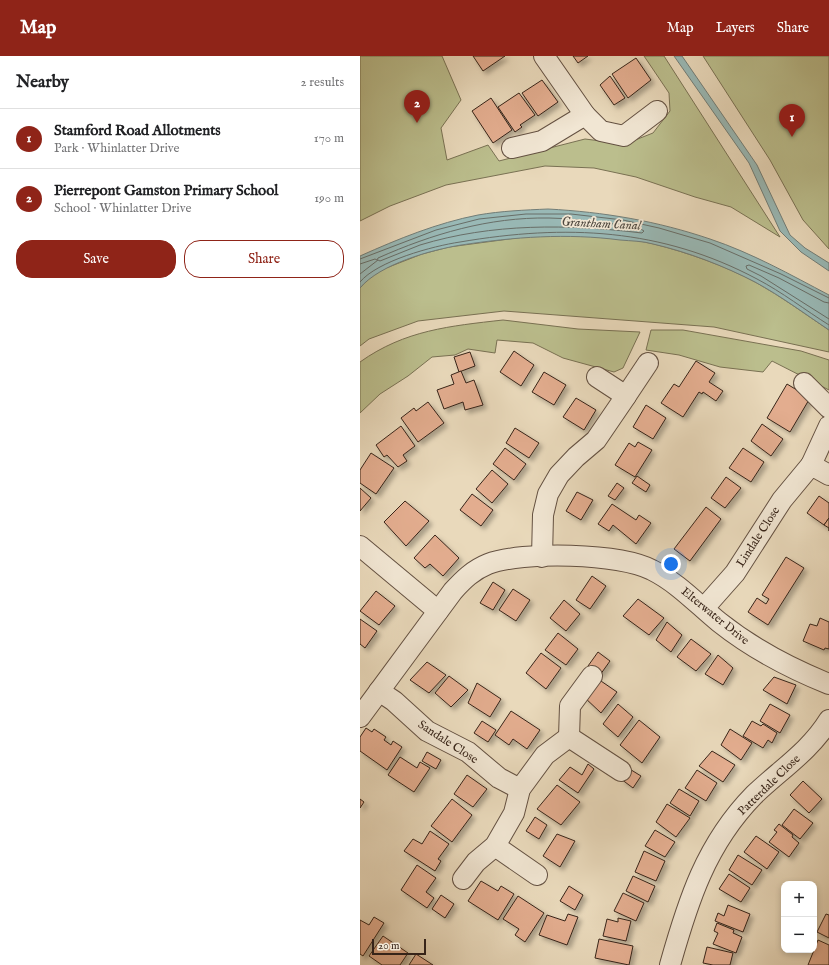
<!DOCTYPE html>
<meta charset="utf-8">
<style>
:root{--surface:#fff;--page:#f6f6f6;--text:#202124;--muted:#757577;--line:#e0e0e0;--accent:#8f2418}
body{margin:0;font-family:"IM FELL English",serif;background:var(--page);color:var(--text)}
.controls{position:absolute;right:12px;bottom:12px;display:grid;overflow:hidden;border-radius:8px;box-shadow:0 2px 6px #0003}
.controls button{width:36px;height:36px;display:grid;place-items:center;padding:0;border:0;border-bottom:1px solid var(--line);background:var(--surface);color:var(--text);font:20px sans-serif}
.scale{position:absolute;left:12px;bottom:10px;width:54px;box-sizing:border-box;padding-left:4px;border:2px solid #372419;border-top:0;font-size:11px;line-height:14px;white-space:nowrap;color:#372419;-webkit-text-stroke:3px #f1e6d3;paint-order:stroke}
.you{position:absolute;left:311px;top:508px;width:14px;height:14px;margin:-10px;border:3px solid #fff;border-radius:50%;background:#1a73e8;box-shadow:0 0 0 6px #1a73e833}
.badge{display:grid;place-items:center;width:26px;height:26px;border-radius:50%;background:var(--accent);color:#fff;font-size:13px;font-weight:700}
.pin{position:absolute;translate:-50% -33px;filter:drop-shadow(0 1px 2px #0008)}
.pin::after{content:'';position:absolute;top:21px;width:14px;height:12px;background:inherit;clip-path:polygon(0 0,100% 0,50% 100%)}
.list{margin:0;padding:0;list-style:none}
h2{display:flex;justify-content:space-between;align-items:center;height:52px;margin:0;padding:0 16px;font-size:17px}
h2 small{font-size:13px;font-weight:400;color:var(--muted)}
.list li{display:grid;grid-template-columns:26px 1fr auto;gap:12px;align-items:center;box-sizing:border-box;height:60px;padding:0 16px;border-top:1px solid var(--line)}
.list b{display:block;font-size:15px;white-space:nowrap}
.list p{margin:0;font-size:13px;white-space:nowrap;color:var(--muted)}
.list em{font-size:13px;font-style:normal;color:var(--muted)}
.actions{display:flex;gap:8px;padding:12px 16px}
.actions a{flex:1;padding:9px 0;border:1px solid var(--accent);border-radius:16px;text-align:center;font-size:14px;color:var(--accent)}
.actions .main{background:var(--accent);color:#fff}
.map{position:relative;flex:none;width:469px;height:909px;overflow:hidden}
header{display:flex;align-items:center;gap:24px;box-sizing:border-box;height:56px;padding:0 20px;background:var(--accent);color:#fff}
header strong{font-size:19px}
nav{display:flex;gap:22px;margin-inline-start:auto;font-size:14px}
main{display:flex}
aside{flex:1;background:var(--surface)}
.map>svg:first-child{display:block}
.green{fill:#bbbe8d;stroke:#797153}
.water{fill:#99b9b6;stroke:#727d77}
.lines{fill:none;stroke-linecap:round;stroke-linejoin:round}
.shore{stroke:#686e68;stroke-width:1}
.building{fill:#e3ad8f;stroke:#372419;filter:url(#shadow)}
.minor-casing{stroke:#645142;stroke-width:22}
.minor{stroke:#f1e6d3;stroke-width:20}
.labels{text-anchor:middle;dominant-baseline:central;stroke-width:3.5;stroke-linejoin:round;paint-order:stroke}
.street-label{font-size:12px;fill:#372419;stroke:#f1e6d3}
.water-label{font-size:13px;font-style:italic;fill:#504940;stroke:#f1e6d3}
</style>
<header>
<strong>Map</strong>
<nav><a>Map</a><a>Layers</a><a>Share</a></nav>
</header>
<main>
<aside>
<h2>Nearby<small>2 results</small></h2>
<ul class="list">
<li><span class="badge">1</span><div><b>Stamford Road Allotments</b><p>Park · Whinlatter Drive</p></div><em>170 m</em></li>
<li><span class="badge">2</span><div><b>Pierrepont Gamston Primary School</b><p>School · Whinlatter Drive</p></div><em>190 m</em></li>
</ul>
<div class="actions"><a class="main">Save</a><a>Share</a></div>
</aside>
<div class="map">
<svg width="469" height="909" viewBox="0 0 469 909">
<defs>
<filter id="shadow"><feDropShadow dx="3.5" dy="3.5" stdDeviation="2" flood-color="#0004"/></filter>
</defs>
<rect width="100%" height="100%" fill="#e9d9bb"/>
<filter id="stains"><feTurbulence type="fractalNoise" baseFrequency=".005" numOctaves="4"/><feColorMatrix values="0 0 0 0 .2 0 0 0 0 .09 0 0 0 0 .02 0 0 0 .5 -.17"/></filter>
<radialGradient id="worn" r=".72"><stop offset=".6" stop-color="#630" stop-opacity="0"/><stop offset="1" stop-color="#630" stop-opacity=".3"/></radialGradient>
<!-- green -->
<g class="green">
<polygon points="0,0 82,0 101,44 81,72 87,104 128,89 139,105 225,83 265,88 293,77 310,55 309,37 284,0 304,0 420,181 371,151 335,141 276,121 234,112 185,110 86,129 30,150 0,165"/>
<polygon points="343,0 469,0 469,193 443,164 410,104"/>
<path d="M203 179C233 181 265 181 294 188 329 197 366 210 397 227 422 241 445 258 469 274V296L354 271 144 255 58 265 9 283 0 290V232L8 222 21 214 62 198 89 191 164 181Z"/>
<path d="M143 264 218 273 280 276 263 312 254 316 203 302 173 287 137 284 135 297 108 293 95 299 72 301 48 320 20 338 0 357V306C45 274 90 270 143 264Z"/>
<polygon points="291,274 323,274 441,295 469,304 469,334 412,305 403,316 360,311 319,299 286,294"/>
</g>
<!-- water -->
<g class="water">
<polygon points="314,0 322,0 397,109 430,179 445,192 469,207 469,215 441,196 420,175 389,107"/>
<path d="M188 153C244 156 297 165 350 183 392 197 431 219 469 239V274C445 258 421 240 395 226 364 210 328 196 293 188 283 185 271 185 260 184 207 177 154 181 101 189 71 194 20 208 0 232V200C38 183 77 167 118 159 141 155 165 154 188 153Z"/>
</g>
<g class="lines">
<!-- shore -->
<g class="shore">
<polyline points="0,203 76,174 119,163 166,158 211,158 263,164 299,172 350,187 421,218 469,242"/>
<path d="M0 208 15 203 17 204 18 202C72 178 129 161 189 162 207 162 225 165 243 167 253 168 277 169 284 175L282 177C208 168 132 167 60 189 47 194 33 200 20 205L18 204 0 218"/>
<path d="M0 226C17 205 73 190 100 186 206 168 301 172 397 223 422 236 445 254 469 269"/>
<polyline points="469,247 464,246 419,222 389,209 386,210 387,213 401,220 469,263"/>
</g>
</g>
<!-- building -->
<g class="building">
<polygon points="113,0 145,0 123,15"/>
<polygon points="213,0 228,0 218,7"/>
<polygon points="276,2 291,24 268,42 252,18"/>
<polygon points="250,20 265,42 254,49 240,29"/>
<polygon points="182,24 198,46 178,60 162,37"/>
<polygon points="159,37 175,59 160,69 162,71 155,76 138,51"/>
<polygon points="131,42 152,74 133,87 112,55"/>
<polygon points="154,295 174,309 161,330 140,316"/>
<polygon points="110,296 115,310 99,316 94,301"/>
<polygon points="336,305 355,317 349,326 363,335 356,345 343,336 342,338 339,336 323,361 301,347 314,328 319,331"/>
<polygon points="101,315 106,327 114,324 123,349 105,354 103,346 84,353 77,334 94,328 91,319"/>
<polygon points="184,316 206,329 194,349 172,336"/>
<polygon points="427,328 450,342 430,376 407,362"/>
<polygon points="216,342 236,354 224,374 203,361"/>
<polygon points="68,346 84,367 58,386 41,362 54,352 56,355"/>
<polygon points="286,349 306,362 293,383 273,371"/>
<polygon points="402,368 423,383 411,400 391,385"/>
<polygon points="41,370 55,390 43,399 47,405 38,411 27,399 24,401 16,389"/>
<polygon points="155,372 179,387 169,402 146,387"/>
<polygon points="278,386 292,394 275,421 255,409 269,387 275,391"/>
<polygon points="145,392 166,408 154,424 133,408"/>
<polygon points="383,392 404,406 391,426 369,412"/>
<polygon points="11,397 34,412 16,438 0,427 0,414"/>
<polygon points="132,414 148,428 132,447 116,433"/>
<polygon points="277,420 290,429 286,436 272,427"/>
<polygon points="366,421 381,432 365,452 351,442"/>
<polygon points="257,427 264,432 255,444 248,440"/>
<polygon points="0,432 11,442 0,455"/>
<polygon points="217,436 233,444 221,464 206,455"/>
<polygon points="112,438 133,454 121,470 100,454"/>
<polygon points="459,440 469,447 469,462 464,469 447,457"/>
<polygon points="45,445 69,465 46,490 24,466"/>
<polygon points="252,448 276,464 279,459 291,467 276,488 253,469 249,475 238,468"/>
<polygon points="346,451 361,463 330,505 314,493"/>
<polygon points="469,462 469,475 469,472 464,469"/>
<polygon points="75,479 99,502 83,520 70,508 65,512 54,502"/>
<polygon points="426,501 444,512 408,569 388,556 397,542 406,548 409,543 402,539"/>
<polygon points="232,520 246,530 230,553 216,544"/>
<polygon points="133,526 145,534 133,554 120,547"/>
<polygon points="153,533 170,544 156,565 139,554"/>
<polygon points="16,535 35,550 19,569 0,555"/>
<polygon points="278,543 304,562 289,579 263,560"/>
<polygon points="204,544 220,558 206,575 190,562"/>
<polygon points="460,562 469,566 469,593 465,592 464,594 443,585 450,568 457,570"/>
<polygon points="0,563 17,575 5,592 0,588"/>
<polygon points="307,566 322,579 311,596 296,584"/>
<polygon points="198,577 218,593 206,609 185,594"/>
<polygon points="331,583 351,598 336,615 317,601"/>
<polygon points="238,596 250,605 240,619 228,610"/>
<polygon points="181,597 201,612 186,633 166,617"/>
<polygon points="358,599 373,612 363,629 345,618"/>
<polygon points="67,606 86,619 69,637 50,624"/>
<polygon points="89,620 108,634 91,651 75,637"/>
<polygon points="414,621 436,629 427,648 403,634"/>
<polygon points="238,623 257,636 241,657 223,640"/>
<polygon points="117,627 141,643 130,661 108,647"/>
<polygon points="258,648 273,661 258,681 243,668"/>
<polygon points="410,648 430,659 420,677 400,665"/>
<polygon points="151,655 180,674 167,693 153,683 149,689 135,679"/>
<polygon points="279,664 300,681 282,707 260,689"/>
<polygon points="122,665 136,674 128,686 114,677"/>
<polygon points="392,665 401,670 403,668 417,677 412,687 408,684 403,692 383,680"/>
<polygon points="6,672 12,676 14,673 26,681 24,684 31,689 33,685 42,691 27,714 0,695 0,681"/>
<polygon points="370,673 392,687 381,704 361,689"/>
<polygon points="352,695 375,709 363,726 339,710"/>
<polygon points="67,696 81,704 76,713 62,705"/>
<polygon points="40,701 57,712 60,706 70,712 54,736 28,719"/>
<polygon points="228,708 234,713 218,737 199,724 210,711 222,719"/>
<polygon points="268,712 281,720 273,732 261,723"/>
<polygon points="337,714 357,727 346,745 325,732"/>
<polygon points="107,719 127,733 113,751 94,738"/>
<polygon points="443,725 462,743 449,757 430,739"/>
<polygon points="197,729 220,746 201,769 177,753"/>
<polygon points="319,733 339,745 330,760 310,747"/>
<polygon points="0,743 4,746 0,752"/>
<polygon points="92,743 112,759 92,786 71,770"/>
<polygon points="307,748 330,762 316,781 296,766"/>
<polygon points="434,753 453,767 440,783 422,769"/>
<polygon points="175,761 187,769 179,783 166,775"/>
<polygon points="419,768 433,779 432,781 439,787 429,801 409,786 417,776 414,774"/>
<polygon points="295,774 315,786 305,801 285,790"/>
<polygon points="70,775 89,788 78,803 81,805 75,815 44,795 53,783 62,788"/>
<polygon points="197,778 215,785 200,811 183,800"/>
<polygon points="396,780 419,796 407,813 384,796"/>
<polygon points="284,795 305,805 296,825 275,816"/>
<polygon points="378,799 402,814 392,829 369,814"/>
<polygon points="57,809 76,822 66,836 74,842 67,852 41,834"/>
<polygon points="369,818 390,832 381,846 359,833"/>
<polygon points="273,820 295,830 288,846 266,835"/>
<polygon points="121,825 138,835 141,830 154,838 138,864 108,845"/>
<polygon points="209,830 223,839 215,854 200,845"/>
<polygon points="263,837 284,847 276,865 254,855"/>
<polygon points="81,839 94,848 85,862 72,853"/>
<polygon points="158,840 184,857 165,886 155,879 159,873 143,863"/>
<polygon points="368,849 390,858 383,876 355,865 358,857 364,860"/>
<polygon points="208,858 218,861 207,889 179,879 187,859 205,865"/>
<polygon points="466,858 469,859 469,882 457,876"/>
<polygon points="14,861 24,867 3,900 0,898 0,864 9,869"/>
<polygon points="258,862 271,865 266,885 243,880 247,863 258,866"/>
<polygon points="357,867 374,874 373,877 382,881 376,897 353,888 358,877 354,875"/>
<polygon points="23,880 48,897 40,909 22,909 9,900"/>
<polygon points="239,883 273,890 269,909 235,902"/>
<polygon points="458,884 469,889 469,909 448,909"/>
<polygon points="347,891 373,897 370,909 353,909 343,907"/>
<polygon points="56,898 73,909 49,909"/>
</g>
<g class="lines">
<!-- minor casing -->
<g class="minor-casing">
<g id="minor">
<polyline points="184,0 225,59"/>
<polyline points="152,92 182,85 225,59 241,75 264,80 297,55"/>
<polyline points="444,327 469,352"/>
<polyline points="266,340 288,307"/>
<polyline points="451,409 469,370"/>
<polyline points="0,490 78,555"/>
<polyline points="182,501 183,459 188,438 199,419 216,401 236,384 266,340 237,321"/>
<polyline points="344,552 375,517 422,444 451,409 469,419"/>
<polyline points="232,620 210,650 209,681 261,715"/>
<polyline points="19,635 34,645 67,675 108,696 139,722 160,733"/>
<path d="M0 661 93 535C103 524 113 514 128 508 162 495 260 497 292 514 318 527 337 548 359 566 393 593 429 612 469 628"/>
<polyline points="135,790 177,819"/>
<polyline points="103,823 116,806 135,790 154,757 160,733 185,699 209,681"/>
<path d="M310 909C328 845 346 788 394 739 420 714 450 695 469 664"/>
</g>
</g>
<!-- minor -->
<use href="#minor" class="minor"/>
</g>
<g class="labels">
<!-- street labels -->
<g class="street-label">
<text transform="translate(398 481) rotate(-57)">Lindale Close</text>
<text transform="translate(355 560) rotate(39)">Elterwater Drive</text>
<text transform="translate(88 686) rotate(33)">Sandale Close</text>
<text transform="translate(409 729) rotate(-44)">Patterdale Close</text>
</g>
<!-- water labels -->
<g class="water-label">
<text transform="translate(241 168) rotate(3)">Grantham Canal</text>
</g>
</g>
<rect width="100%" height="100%" filter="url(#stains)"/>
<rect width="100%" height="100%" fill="url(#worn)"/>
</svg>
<div class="controls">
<button>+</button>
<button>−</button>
</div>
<div class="scale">20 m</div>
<div class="you"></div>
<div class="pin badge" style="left:432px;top:81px">1</div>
<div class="pin badge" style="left:57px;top:67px">2</div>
</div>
</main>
